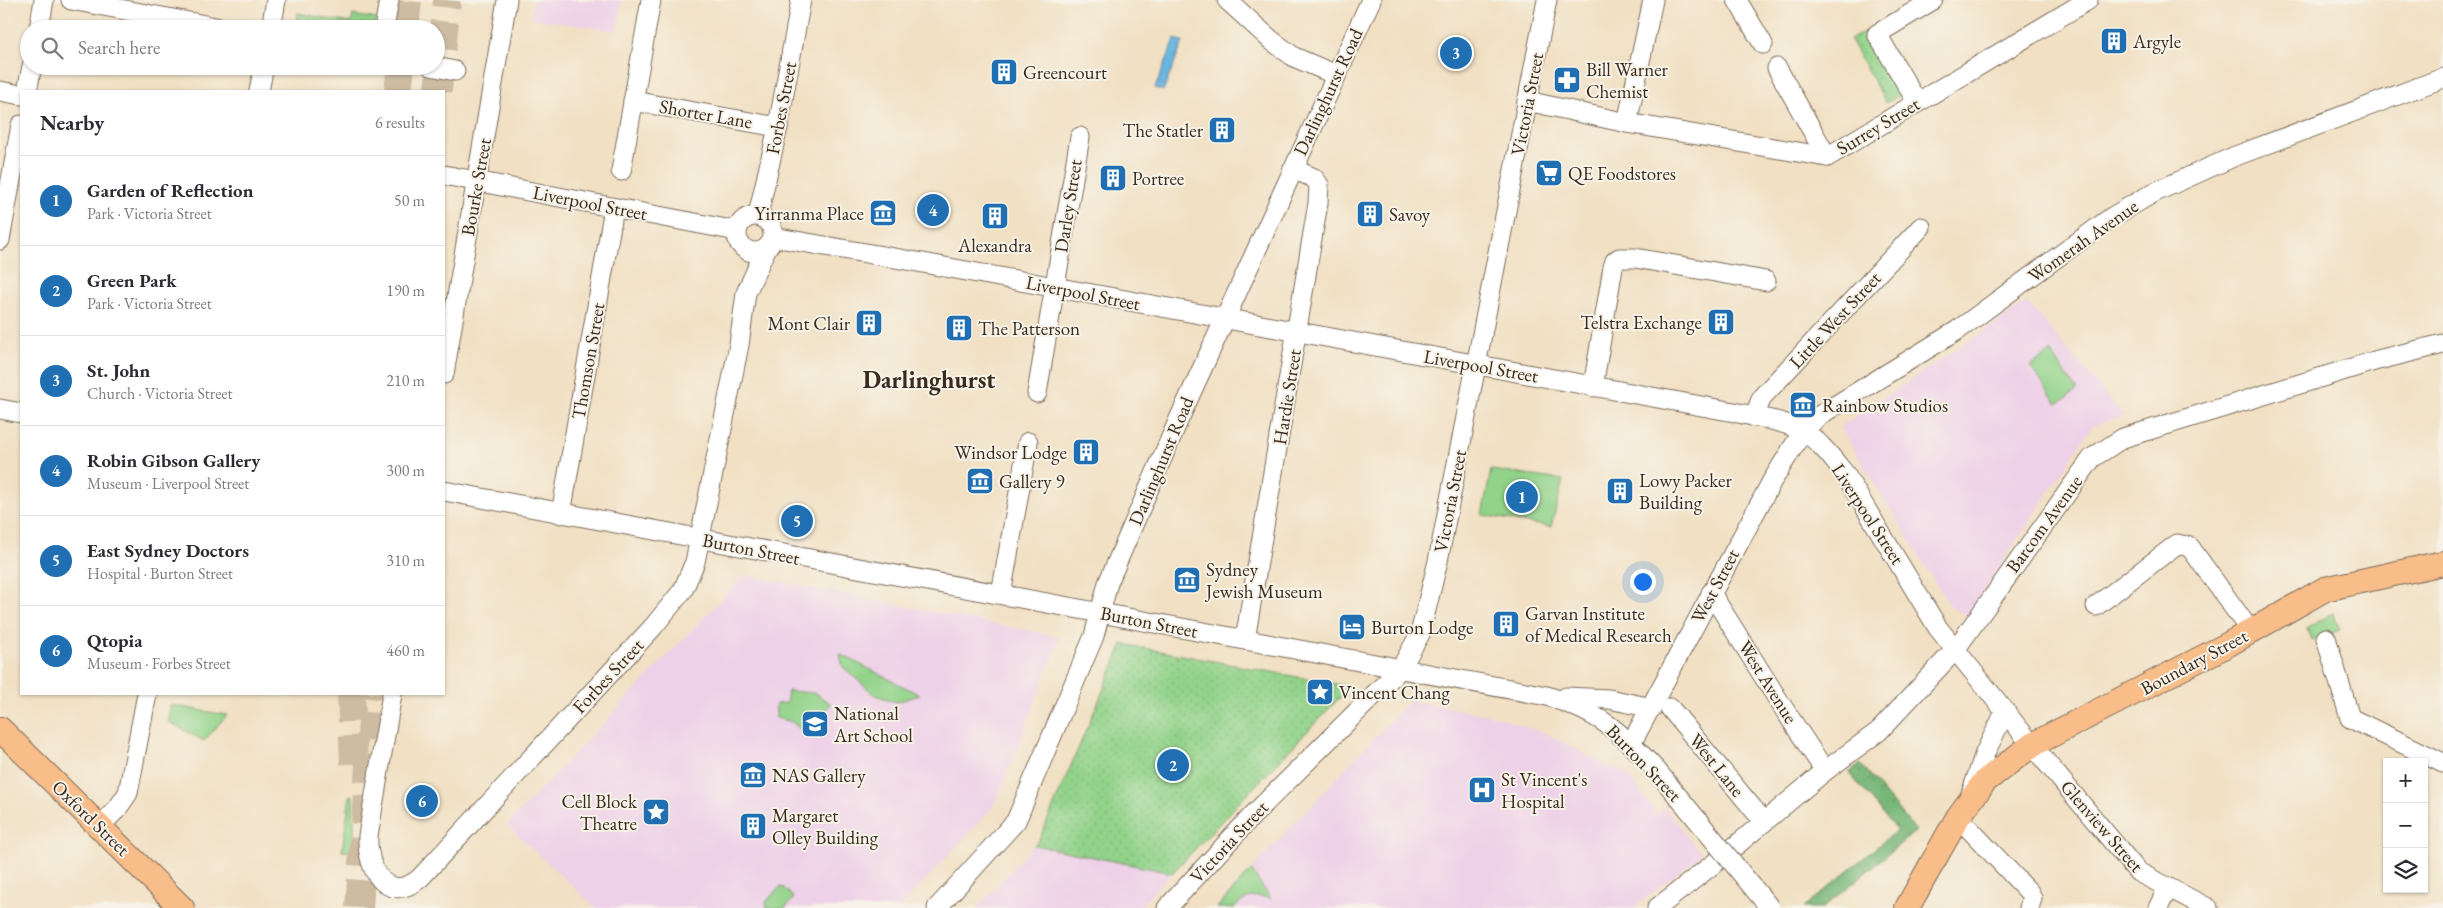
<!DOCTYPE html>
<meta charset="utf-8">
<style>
:root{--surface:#fff;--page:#f2f2f3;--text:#2b2b33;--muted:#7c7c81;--line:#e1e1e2;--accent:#1f6fb2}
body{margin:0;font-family:"EB Garamond",serif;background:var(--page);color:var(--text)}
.controls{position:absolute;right:15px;bottom:15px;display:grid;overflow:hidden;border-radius:0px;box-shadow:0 1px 4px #0004}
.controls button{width:45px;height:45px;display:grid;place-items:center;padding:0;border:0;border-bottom:1px solid var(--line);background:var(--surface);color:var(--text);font:25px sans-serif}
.you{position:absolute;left:1642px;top:581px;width:18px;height:18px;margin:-12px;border:4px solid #fff;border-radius:50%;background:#1a73e8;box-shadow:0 0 0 8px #1a73e833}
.badge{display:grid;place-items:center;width:32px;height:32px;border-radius:50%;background:var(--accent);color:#fff;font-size:16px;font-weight:700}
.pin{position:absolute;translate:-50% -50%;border:2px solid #fff;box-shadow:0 1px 5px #0006}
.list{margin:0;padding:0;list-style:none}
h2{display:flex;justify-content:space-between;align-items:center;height:65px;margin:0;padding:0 20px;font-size:21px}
h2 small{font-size:16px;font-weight:400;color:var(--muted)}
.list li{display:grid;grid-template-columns:32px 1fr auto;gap:15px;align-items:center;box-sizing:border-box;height:90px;padding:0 20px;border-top:1px solid var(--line)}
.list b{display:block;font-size:19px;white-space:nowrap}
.list p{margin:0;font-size:16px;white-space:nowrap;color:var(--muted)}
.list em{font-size:16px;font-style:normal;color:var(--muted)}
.icon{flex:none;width:28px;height:28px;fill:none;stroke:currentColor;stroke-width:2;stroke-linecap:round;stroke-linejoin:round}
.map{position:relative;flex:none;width:2443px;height:908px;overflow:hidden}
.search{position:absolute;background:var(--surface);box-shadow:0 1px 4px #0004;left:20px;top:20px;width:425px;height:55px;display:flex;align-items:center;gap:12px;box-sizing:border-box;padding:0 18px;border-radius:28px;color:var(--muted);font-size:19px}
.panel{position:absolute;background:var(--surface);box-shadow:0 1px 4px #0004;left:20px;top:90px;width:425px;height:605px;border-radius:0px}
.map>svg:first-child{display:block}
.built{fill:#eed0e8}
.green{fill:#92d38a;stroke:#667e54}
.forest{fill:url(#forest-crowns);stroke:#58704a}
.park{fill:url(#park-dots);stroke:#667e54}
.water{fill:url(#water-ripples);stroke:#517080}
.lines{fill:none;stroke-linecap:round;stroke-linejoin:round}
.highway-tunnel{stroke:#cdbca2;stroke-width:28;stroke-dasharray:28 14;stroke-linecap:butt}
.minor-casing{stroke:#7b6a58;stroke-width:21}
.major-casing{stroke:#7b6a58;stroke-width:26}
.minor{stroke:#fff;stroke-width:19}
.major{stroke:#f8bd89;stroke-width:24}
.minor-bridge-casing{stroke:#7b6a58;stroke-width:21;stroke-linecap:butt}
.minor-bridge{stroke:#fff;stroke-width:19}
.labels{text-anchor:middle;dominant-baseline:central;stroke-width:4;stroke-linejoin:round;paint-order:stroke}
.poi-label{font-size:19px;fill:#3b2a1e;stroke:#f7f3e8;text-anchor:start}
.street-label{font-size:19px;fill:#3b2a1e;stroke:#f7f3e8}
.district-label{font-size:24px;font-weight:bold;fill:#3b2a1e;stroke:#f7f3e8}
</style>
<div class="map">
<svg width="2443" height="908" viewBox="0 0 2443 908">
<defs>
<pattern id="forest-crowns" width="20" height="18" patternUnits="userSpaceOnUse" patternTransform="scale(1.25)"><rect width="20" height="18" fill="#75b576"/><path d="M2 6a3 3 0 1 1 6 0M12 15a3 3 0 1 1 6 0" fill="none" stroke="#619360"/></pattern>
<pattern id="park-dots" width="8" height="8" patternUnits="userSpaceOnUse" patternTransform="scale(1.25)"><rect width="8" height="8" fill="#92d38a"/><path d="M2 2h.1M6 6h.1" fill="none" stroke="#7fb577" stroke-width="1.8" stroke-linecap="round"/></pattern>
<pattern id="water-ripples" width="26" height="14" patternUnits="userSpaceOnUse" patternTransform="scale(1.25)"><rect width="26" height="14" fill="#67b6e2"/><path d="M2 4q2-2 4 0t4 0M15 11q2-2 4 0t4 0" fill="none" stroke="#5694b7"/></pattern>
</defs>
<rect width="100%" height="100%" fill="#f7f3e8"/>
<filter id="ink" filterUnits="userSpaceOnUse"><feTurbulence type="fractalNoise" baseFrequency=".02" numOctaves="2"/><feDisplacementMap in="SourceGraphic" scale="10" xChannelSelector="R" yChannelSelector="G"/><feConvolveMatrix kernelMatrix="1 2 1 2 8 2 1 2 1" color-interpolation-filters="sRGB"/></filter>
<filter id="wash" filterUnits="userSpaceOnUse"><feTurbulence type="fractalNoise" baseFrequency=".0096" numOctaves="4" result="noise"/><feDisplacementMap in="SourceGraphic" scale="20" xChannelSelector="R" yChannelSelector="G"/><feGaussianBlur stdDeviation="1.12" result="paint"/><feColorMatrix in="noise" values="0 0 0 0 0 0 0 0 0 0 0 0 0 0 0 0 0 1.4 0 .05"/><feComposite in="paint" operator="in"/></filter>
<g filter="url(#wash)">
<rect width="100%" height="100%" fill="#f1e0c3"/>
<!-- built -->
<g class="built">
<polygon points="534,0 622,0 617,31 531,18"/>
<polygon points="2027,302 2124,416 2092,426 1967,616 1950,606 1840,427"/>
<polygon points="744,575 1060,637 1013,760 993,807 900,908 596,908 507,825"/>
<polygon points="1410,700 1498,717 1547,734 1607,766 1627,773 1657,815 1665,808 1702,854 1633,908 1215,908"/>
<polygon points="1034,845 1172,873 1139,908 977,908"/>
</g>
<!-- green -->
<g class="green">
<polygon points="2051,352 2077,391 2057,404 2030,366"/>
<polygon points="1491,470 1563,480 1551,527 1482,515"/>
<polygon points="2333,613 2340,630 2311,641 2307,628"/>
<polygon points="840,654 920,695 896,702 875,695 843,667"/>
<polygon points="788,691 815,693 831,704 805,733 792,722 776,718 776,704 786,703"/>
<polygon points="170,705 227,715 204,741 169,722"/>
<polygon points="350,795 353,796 355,852 342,851"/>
<path d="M1251 870 1271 899C1255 894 1246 896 1235 908H1217Z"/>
<polygon points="780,887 784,888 792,896 793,900 785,908 767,908 766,902"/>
</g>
<!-- forest -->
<polygon class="forest" points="1860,764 1916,831 1823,908 1803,908 1897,830 1849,773"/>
<!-- park -->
<g class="park">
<polygon points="298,13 351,23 353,15 377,19 375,29 295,29"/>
<polygon points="1865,31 1902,94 1886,103 1850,40"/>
<polygon points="1123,644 1346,686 1348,689 1172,873 1034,845 1039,840"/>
</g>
<!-- water -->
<polygon class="water" points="1175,39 1183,42 1163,91 1155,88"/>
</g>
<g filter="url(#ink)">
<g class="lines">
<!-- highway-tunnel -->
<g class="highway-tunnel">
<polyline points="405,29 408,0"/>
<polyline points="398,91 401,66"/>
<polyline points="438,91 447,0"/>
<polyline points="351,694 354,764"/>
<polyline points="359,908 374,694"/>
</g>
<!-- minor casing -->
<g class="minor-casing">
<g id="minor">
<polyline points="71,0 216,27"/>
<polyline points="1227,0 1271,40 1294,57 1336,75"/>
<polyline points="1737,0 1763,44"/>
<polyline points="39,29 44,0"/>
<polyline points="271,29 276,0"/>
<polyline points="384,29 389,0"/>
<polyline points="431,66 455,71"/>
<polyline points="1777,68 1827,157"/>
<polyline points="0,91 21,95"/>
<polyline points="27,91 32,66"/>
<polyline points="259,91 264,66"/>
<polyline points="633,101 778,127"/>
<polyline points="1527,101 1627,123 1827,157 2088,0"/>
<polyline points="1917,102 1877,34 1933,0"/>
<polyline points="1627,123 1653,0"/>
<polyline points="621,171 651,0"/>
<polyline points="444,175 737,231"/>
<polyline points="758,215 778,127 801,0"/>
<circle cx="755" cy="234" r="18"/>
<path d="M773 237 912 261 1734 412C1756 417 1781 420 1801 430 1818 439 1833 459 1845 474L1938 628 2032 745 2138 872 2208 908"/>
<polyline points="0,240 21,125"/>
<polyline points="444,374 507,0"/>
<polyline points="1593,387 1613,267 1615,261 1619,258 1635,258 1766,281"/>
<polyline points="1037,393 1080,137"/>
<polyline points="0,409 21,413"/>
<polyline points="1754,417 1762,397 1921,227"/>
<path d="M444 491 1547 696C1600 713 1620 731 1657 771"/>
<polyline points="561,514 614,208"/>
<polyline points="1711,593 1784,709 1825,771"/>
<polyline points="1001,594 1028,442"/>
<polyline points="2096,606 2177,544 2190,547 2251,632"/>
<polyline points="2326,638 2350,718 2443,763"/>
<polyline points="1245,640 1318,203 1319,185 1314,178 1293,169"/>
<path d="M392 694 368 836C366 868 387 906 420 878L653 627 683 590 695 562 739 345 746 293 766 249"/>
<polyline points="1566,697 1609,699 1652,708"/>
<polyline points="1670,708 1764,822"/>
<polyline points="1631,744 1772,481 1803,431 1820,415 1958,330 2112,217 2153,193 2233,157 2443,78"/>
<polyline points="1971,794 1985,753 2005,712"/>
<polyline points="1958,817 2029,892 2032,898 2029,908"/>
<polyline points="100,826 117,809 128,793 147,694"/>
<polyline points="1733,848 1825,771 1879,731 1955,650 2092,458 2123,438 2378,360 2443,344"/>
<polyline points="937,908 1016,821 1094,636 1108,583 1179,419 1371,0"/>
<polyline points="1167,908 1253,815 1401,668 1420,634 1438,561 1547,0"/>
<polyline points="1657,908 1716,862"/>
<polyline points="2158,908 2168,888"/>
</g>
</g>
<!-- major casing -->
<g class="major-casing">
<g id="major">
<polyline points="0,729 182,908"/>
<polyline points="1907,908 1958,817 1985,781 2032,745 2227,645 2325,589 2443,563"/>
</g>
</g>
<!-- minor -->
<use href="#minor" class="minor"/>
<!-- major -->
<use href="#major" class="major"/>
<!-- minor-bridge casing -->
<g class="minor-bridge-casing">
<polyline id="minor-bridge" points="1657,771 1770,908"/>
</g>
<!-- minor-bridge -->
<use href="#minor-bridge" class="minor-bridge"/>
</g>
</g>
<!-- icons -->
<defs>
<g id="building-square" transform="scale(1.4375)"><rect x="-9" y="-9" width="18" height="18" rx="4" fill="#1f6fb2" stroke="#f7f3e8"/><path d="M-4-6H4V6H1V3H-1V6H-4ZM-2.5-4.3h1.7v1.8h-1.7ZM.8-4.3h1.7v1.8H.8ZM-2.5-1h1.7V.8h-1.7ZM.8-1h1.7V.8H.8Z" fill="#fff"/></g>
<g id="pharmacy-square" transform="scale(1.4375)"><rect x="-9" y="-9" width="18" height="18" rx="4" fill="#1f6fb2" stroke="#f7f3e8"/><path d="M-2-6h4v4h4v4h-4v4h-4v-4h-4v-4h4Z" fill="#fff"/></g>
<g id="supermarket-square" transform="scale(1.4375)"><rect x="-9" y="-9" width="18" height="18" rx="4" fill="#1f6fb2" stroke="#f7f3e8"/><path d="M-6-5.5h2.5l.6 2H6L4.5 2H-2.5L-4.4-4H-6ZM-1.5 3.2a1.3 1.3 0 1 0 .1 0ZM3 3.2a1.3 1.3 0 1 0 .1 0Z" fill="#fff"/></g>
<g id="museum-square" transform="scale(1.4375)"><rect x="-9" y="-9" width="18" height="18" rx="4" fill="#1f6fb2" stroke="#f7f3e8"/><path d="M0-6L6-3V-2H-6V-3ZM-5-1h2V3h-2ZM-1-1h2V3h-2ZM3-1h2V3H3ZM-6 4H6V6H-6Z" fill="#fff"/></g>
<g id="hotel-square" transform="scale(1.4375)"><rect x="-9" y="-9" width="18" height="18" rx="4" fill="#1f6fb2" stroke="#f7f3e8"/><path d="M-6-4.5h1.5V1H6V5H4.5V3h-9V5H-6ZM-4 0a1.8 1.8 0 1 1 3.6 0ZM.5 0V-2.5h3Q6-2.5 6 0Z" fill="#fff"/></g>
<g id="sight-square" transform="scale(1.4375)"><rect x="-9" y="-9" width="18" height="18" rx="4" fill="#1f6fb2" stroke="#f7f3e8"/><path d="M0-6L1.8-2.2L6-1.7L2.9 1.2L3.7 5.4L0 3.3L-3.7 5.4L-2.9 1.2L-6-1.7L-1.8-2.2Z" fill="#fff"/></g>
<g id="university-square" transform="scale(1.4375)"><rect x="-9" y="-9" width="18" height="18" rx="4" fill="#1f6fb2" stroke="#f7f3e8"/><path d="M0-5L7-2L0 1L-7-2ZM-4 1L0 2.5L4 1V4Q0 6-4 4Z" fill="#fff"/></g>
<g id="hospital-square" transform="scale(1.4375)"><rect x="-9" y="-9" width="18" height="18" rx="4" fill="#1f6fb2" stroke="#f7f3e8"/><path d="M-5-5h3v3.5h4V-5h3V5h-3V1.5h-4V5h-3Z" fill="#fff"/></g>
</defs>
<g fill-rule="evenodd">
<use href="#building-square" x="2114" y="41"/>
<use href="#building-square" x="1004" y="72"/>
<use href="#pharmacy-square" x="1567" y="80"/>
<use href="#building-square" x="1222" y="130"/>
<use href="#supermarket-square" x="1549" y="173"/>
<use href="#building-square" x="1113" y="178"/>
<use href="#museum-square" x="883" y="213"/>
<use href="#building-square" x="1370" y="214"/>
<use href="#building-square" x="995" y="216"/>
<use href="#building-square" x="1721" y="322"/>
<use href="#building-square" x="869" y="323"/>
<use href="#building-square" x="959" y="328"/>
<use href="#museum-square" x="1803" y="405"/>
<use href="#building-square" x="1086" y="452"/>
<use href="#museum-square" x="980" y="481"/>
<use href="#building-square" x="1620" y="491"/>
<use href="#museum-square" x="1187" y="580"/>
<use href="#building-square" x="1506" y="624"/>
<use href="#hotel-square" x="1352" y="627"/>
<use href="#sight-square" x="1320" y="692"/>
<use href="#university-square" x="815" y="724"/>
<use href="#museum-square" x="753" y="775"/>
<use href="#hospital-square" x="1482" y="790"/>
<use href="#sight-square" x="656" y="812"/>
<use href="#building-square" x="753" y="826"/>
</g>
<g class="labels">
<!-- poi labels -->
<g class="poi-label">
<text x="2133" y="41">Argyle</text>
<text x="1586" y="69">Bill Warner<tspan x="1586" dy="22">Chemist</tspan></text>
<text x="1023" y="72">Greencourt</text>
<text x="1203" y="130" text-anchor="end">The Statler</text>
<text x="1568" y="173">QE Foodstores</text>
<text x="1132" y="178">Portree</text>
<text x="864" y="213" text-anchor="end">Yirranma Place</text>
<text x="1389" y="214">Savoy</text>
<text x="995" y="245" text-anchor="middle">Alexandra</text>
<text x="1702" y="322" text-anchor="end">Telstra Exchange</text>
<text x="850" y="323" text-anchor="end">Mont Clair</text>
<text x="978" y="328">The Patterson</text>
<text x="1822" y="405">Rainbow Studios</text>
<text x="1067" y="452" text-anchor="end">Windsor Lodge</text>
<text x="1639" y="480">Lowy Packer<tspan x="1639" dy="22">Building</tspan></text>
<text x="999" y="481">Gallery 9</text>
<text x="1206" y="569">Sydney<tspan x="1206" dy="22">Jewish Museum</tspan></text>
<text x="1525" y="613">Garvan Institute<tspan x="1525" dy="22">of Medical Research</tspan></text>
<text x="1371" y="627">Burton Lodge</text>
<text x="1339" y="692">Vincent Chang</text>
<text x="834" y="713">National<tspan x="834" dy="22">Art School</tspan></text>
<text x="772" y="775">NAS Gallery</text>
<text x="1501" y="779">St Vincent's<tspan x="1501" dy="22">Hospital</tspan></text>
<text x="637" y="801" text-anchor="end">Cell Block<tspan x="637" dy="22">Theatre</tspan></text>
<text x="772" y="815">Margaret<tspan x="772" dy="22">Olley Building</tspan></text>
</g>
<!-- street labels -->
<g class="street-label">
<text transform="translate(1328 92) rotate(-65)">Darlinghurst Road</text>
<text transform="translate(1527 104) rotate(-79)">Victoria Street</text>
<text transform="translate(781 108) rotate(-79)">Forbes Street</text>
<text transform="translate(706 114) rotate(10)">Shorter Lane</text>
<text transform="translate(1878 126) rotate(-31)">Surrey Street</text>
<text transform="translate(476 187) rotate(-80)">Bourke Street</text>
<text transform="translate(590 203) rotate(11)">Liverpool Street</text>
<text transform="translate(1068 206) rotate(-81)">Darley Street</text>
<text transform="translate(2083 241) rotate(-35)">Womerah Avenue</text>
<text transform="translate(1083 293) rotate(11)">Liverpool Street</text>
<text transform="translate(1835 320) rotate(-47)">Little West Street</text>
<text transform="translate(588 361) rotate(-80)">Thomson Street</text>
<text transform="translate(1481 366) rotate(10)">Liverpool Street</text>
<text transform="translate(1287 397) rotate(-81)">Hardie Street</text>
<text transform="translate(1161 461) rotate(-67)">Darlinghurst Road</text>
<text transform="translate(1450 501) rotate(-79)">Victoria Street</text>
<text transform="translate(1868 514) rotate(57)">Liverpool Street</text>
<text transform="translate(2044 524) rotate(-54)">Barcom Avenue</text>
<text transform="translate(751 549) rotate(11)">Burton Street</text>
<text transform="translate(1715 586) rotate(-62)">West Street</text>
<text transform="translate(1149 622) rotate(11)">Burton Street</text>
<text transform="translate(2194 662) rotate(-28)">Boundary Street</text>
<text transform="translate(608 676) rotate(-47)">Forbes Street</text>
<text transform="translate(1768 682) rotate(58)">West Avenue</text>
<text transform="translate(1644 763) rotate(46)">Burton Street</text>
<text transform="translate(1717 765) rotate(51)">West Lane</text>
<text transform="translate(91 818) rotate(44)">Oxford Street</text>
<text transform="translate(2102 826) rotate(49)">Glenview Street</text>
<text transform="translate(1229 842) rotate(-47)">Victoria Street</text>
</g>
<!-- district labels -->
<g class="district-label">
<text x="929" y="379">Darlinghurst</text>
</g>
</g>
</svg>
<div class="controls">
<button>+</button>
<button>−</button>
<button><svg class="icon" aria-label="layers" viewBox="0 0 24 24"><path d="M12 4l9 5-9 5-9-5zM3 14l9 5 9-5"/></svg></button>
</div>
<div class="you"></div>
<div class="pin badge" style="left:1522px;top:497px">1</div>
<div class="pin badge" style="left:1173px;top:765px">2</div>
<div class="pin badge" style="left:1456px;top:53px">3</div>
<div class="pin badge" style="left:933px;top:210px">4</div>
<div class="pin badge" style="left:797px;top:521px">5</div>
<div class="pin badge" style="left:422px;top:801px">6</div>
<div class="search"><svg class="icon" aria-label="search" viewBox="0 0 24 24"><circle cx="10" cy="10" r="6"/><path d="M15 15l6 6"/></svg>Search here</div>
<section class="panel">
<h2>Nearby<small>6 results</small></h2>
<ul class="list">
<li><span class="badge">1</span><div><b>Garden of Reflection</b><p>Park · Victoria Street</p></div><em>50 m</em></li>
<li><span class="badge">2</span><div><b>Green Park</b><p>Park · Victoria Street</p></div><em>190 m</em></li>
<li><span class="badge">3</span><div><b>St. John</b><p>Church · Victoria Street</p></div><em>210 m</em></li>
<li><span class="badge">4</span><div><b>Robin Gibson Gallery</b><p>Museum · Liverpool Street</p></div><em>300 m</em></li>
<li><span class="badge">5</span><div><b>East Sydney Doctors</b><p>Hospital · Burton Street</p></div><em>310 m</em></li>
<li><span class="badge">6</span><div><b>Qtopia</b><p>Museum · Forbes Street</p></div><em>460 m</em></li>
</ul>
</section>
</div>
